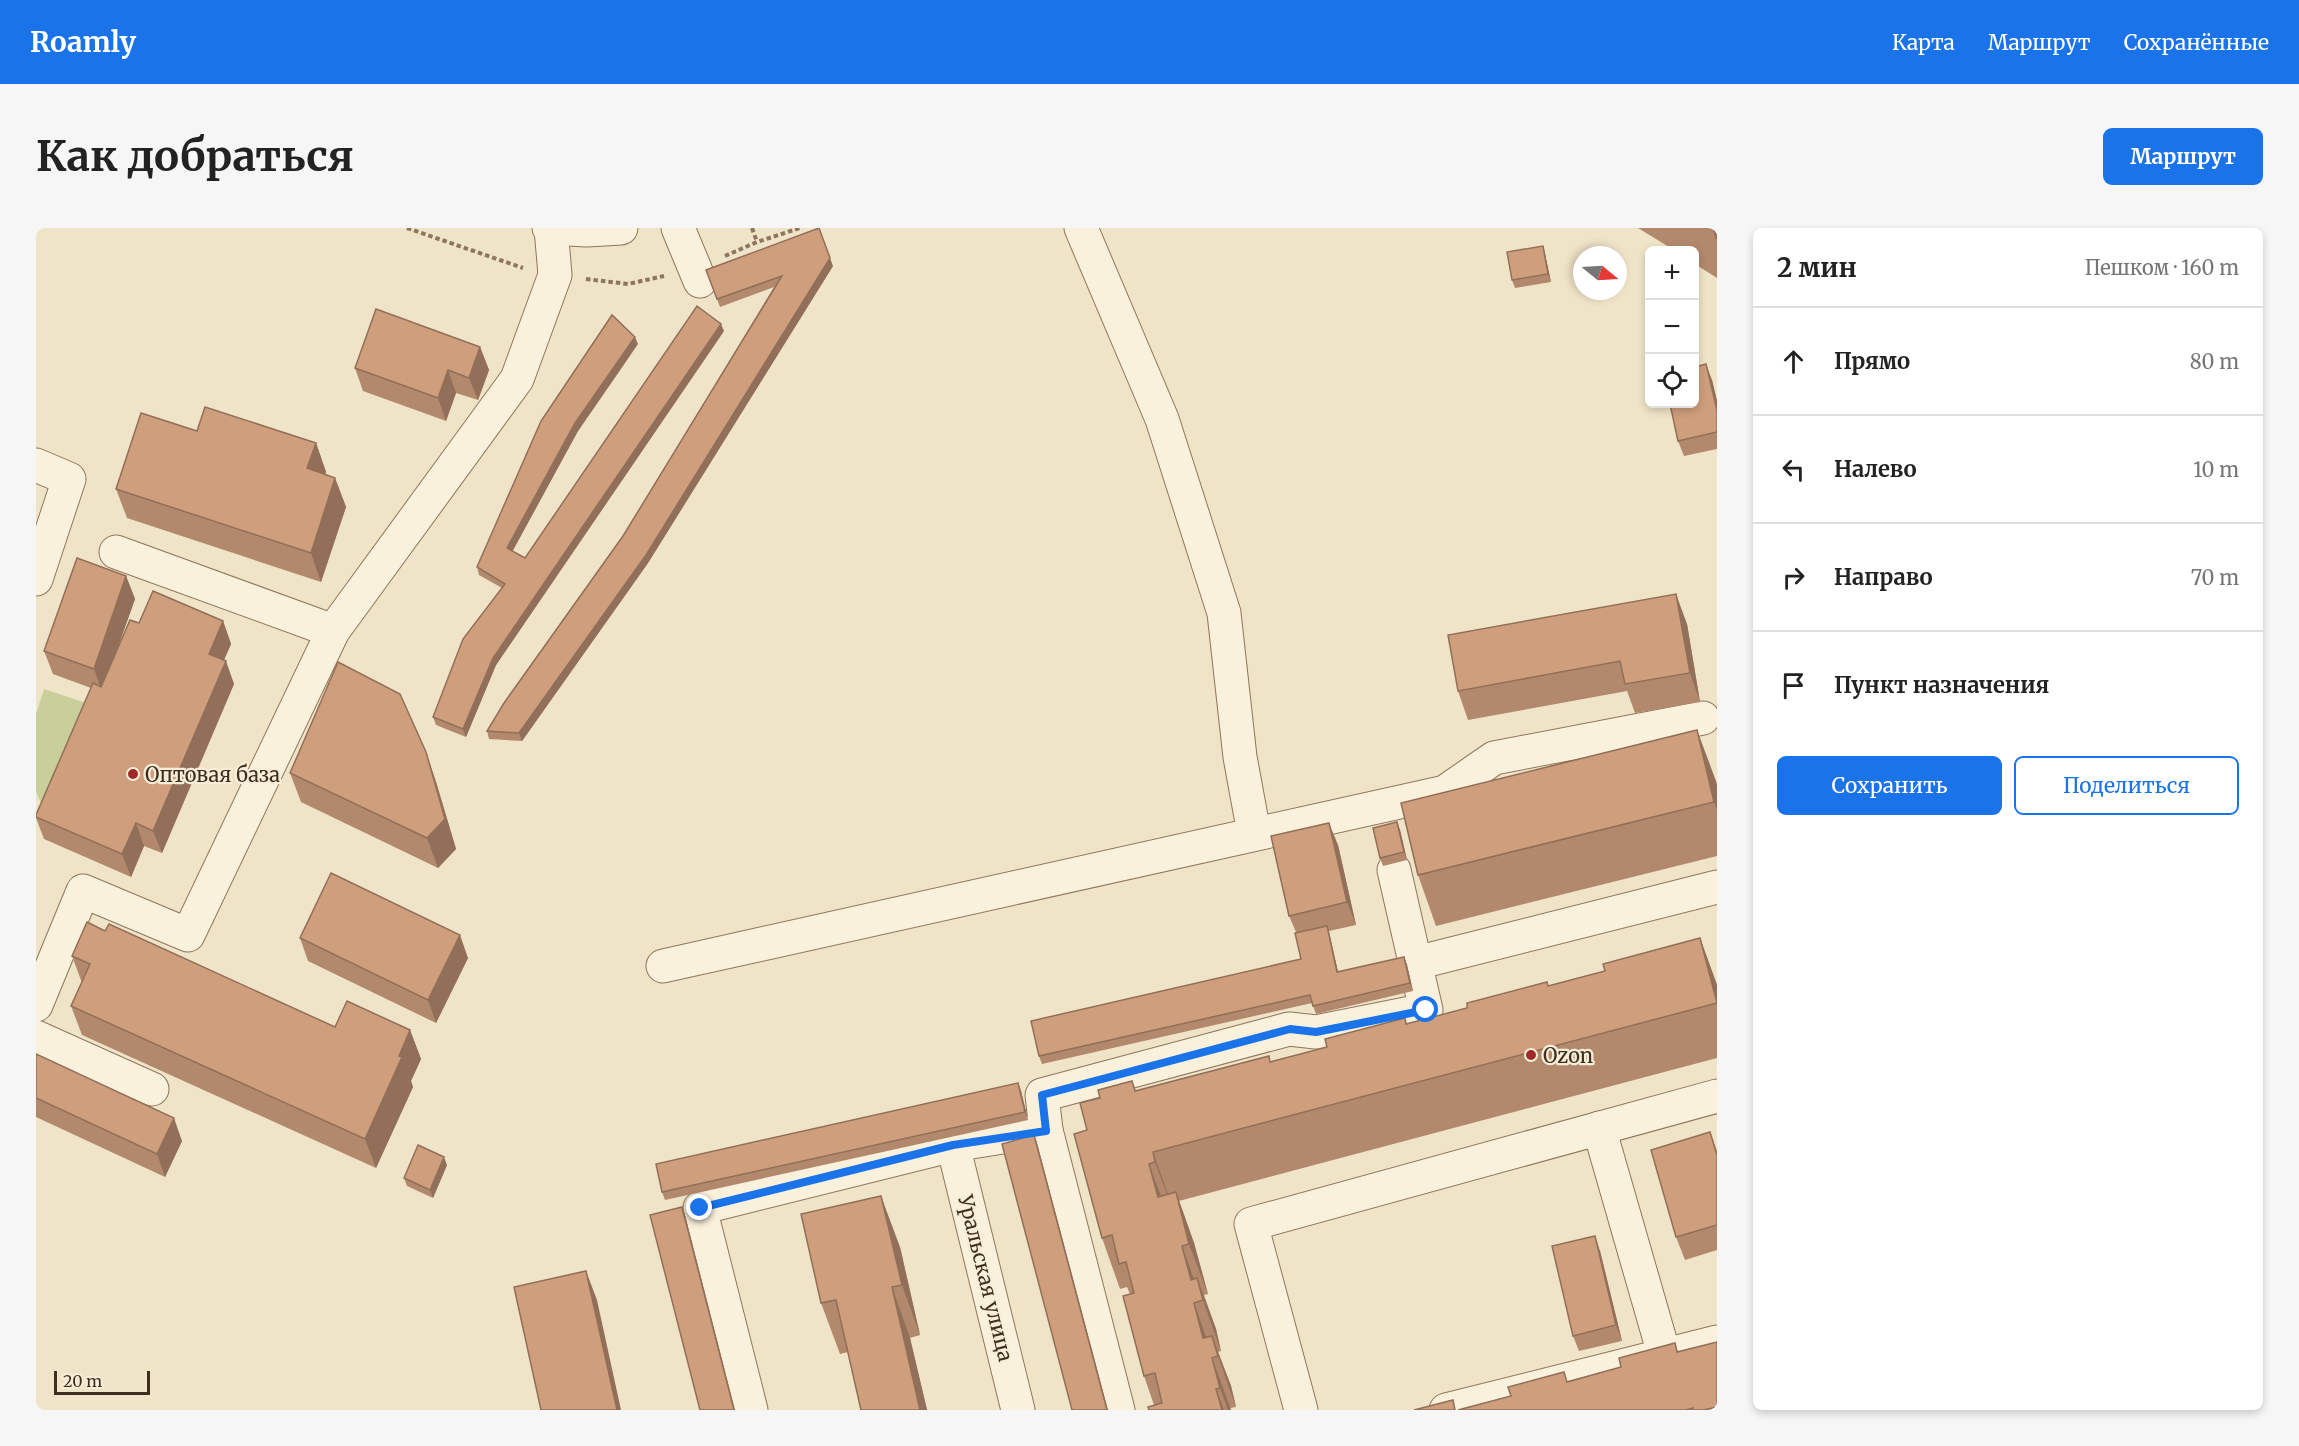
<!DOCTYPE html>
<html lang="ru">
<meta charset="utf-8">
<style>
:root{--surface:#fff;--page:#f6f6f6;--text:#222;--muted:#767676;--line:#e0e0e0;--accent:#1a73e8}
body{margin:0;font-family:Merriweather,serif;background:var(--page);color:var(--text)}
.controls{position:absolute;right:18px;top:18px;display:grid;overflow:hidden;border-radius:9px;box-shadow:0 3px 9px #0003}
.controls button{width:54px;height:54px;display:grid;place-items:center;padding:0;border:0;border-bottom:2px solid var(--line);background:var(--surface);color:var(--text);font:30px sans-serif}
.compass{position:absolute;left:1537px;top:18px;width:54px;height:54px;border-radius:50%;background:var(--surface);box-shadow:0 3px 9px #0003;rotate:108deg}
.scale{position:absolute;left:18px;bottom:15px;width:96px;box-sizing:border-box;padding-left:6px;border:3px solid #3d2e20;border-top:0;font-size:16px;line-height:21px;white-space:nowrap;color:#3d2e20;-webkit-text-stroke:4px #f7eed8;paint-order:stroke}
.stop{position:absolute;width:18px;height:18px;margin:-14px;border:4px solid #1a73e8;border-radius:50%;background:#fff}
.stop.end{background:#1a73e8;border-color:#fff;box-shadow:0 2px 6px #0008}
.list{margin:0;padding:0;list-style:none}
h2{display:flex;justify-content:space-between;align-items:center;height:78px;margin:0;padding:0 24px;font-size:26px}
h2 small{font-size:20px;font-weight:400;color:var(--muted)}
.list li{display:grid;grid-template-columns:39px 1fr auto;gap:18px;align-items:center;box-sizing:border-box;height:108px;padding:0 24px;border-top:2px solid var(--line)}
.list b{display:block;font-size:22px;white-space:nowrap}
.list em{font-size:20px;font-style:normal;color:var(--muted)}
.actions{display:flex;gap:12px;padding:18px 24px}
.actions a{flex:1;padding:14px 0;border:2px solid var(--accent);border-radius:9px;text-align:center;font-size:21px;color:var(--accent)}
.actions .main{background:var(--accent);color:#fff}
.icon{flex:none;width:33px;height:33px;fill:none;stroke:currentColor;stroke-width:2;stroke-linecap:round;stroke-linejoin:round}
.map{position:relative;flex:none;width:1681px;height:1182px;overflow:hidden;border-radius:9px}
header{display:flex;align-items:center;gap:36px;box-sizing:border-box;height:84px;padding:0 30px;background:var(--accent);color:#fff}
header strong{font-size:28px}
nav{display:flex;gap:33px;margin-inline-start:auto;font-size:21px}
.intro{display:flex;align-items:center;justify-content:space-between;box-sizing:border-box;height:144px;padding:0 36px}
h1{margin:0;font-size:42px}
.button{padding:15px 27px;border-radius:9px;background:var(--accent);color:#fff;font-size:21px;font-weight:700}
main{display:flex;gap:36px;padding:0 36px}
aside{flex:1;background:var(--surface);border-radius:9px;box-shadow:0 3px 9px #0003}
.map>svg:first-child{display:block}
.green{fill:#c9cf9b}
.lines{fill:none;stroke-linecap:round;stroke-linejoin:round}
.minor-casing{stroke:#8d765c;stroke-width:35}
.path{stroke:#8d765c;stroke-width:4;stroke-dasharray:4.5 3;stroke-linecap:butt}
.minor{stroke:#faf1dc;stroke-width:33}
.wall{fill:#b2896c}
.shaded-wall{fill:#916f58}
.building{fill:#cf9f7d;stroke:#916f58;stroke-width:1.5}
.route{stroke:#1a73e8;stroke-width:8}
.poi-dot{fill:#9e2a2b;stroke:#f7eed8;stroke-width:2}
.labels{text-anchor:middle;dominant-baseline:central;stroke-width:4.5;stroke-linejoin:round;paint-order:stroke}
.poi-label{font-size:20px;fill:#3d2e20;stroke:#f7eed8;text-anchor:start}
.street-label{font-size:20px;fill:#3d2e20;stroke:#f7eed8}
</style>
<header>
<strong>Roamly</strong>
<nav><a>Карта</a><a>Маршрут</a><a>Сохранённые</a></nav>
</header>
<div class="intro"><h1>Как добраться</h1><a class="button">Маршрут</a></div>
<main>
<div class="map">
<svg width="1681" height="1182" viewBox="0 0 1681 1182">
<rect width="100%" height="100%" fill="#f0e4c8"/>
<!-- green -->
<polygon class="green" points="8,461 56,477 12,590 0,564 0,486"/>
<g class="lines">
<!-- minor casing -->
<g class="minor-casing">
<g id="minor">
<polyline points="513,0 551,2 585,0"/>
<polyline points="642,0 664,53"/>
<polyline points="1045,0 1126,191 1188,385 1204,529 1218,605"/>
<polyline points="0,237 33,251 0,351"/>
<polyline points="80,324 297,403"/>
<polyline points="1380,735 1681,659"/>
<polyline points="627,738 1409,564 1458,530 1667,490"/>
<polyline points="0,777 47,663 152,707 297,403 481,151 519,47 515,0"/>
<polyline points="0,809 116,861"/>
<polyline points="1563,900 1628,1126"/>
<polyline points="1010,902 1082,1182"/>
<polyline points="917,917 982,1182"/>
<polyline points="715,1182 664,980 917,917 1010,902 1006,867 1253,801 1280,804 1390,782 1358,642"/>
<polyline points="1265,1182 1215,996 1681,868"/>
<polyline points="1410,1182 1681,1114"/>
</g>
</g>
<!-- path -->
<g class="path">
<polyline points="371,0 487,40"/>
<polyline points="716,0 721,14"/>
<polyline points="689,28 721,14 764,0"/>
<polyline points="550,51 592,56 628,48"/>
</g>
<!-- minor -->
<use href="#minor" class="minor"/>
</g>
<!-- wall -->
<g class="wall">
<polygon points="1602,0 1681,0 1681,50 1659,36 1659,22 1638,22"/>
<polygon points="1509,26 1515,54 1479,60 1476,52"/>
<polygon points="797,38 612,335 486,513 453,511 451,503 587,308 738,59 684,79 670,42"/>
<polygon points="688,103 460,437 430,509 400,497 397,489 466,360 443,347 441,339 602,116 542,203 476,323 489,330"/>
<polygon points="444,119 453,142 442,172 420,165 410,193 327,163 319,140"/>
<polygon points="1676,152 1681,173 1681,221 1648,228 1642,213"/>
<polygon points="161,203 280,215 290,244 289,246 299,250 310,279 285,354 91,290 80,261"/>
<polygon points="90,348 99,371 80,424 103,395 187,393 195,416 188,432 198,456 126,625 108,618 95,649 8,611 0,590 0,587 55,460 17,446 8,423"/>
<polygon points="1651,396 1664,474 1599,485 1591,463 1432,492 1422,463"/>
<polygon points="390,524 400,554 420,621 402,640 265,574 254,545"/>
<polygon points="1680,553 1681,558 1681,628 1400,698 1382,647"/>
<polygon points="1364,602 1371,632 1347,638 1344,630"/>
<polygon points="1302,617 1320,697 1293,703 1302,744 1368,729 1371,737 1377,763 1280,786 1276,775 1006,836 1003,828 1265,731 1260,704 1253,688"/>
<polygon points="69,703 299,799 374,802 385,831 375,853 377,859 340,940 46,807 35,778 46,755 36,728"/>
<polygon points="264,710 432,730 400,795 272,733"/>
<polygon points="1664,710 1681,757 1681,830 1143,973 1158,1015 1172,1066 1168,1067 1180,1101 1185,1123 1182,1124 1195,1158 1200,1179 1194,1180 1195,1182 1113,1182 1118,1177 1108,1148 1094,1066 1091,1059 1084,1061 1066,1010 1051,902 1064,870 1096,853 1100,863 1235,833 1291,819 1369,790 1371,796 1569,743"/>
<polygon points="0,826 146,913 129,949 0,889"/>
<polygon points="982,855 985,863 992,892 629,972 626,964"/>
<polygon points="1674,904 1681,923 1681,1022 1649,1032 1640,1009"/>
<polygon points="411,937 397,970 371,958 368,950"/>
<polygon points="864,1019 884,1107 874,1110 891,1182 825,1182 812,1124 804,1126 785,1075"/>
<polygon points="1564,1023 1586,1113 1543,1123 1537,1108"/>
<polygon points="1681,1114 1681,1182 1422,1182 1585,1139 1639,1115 1642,1124"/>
</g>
<!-- shaded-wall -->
<g class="shaded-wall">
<polygon points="1679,0 1681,0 1681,11 1679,10 1681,15 1677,3"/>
<polygon points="1507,18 1509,26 1515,54 1512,46"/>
<polygon points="794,30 797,38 612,335 486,513 483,505"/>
<polygon points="685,96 688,103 460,437 430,509 427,501 457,430"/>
<polygon points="599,109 602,116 542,203 474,328 471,320 539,195"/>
<polygon points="444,119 453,142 442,172 433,150"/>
<polygon points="1670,136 1676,152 1681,173 1681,182"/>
<polygon points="412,142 420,165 410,193 402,170"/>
<polygon points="280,215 290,244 282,270 271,240"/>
<polygon points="299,250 310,279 285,354 275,325"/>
<polygon points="90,348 99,371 66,464 58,441"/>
<polygon points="1640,366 1651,396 1664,474 1654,445"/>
<polygon points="187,393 195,416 181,448 173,426"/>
<polygon points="190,433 198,456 126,625 117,603"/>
<polygon points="1661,502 1680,553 1681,558 1681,582 1678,574"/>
<polygon points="390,524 400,554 420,621 402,640 391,610"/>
<polygon points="1361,594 1364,602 1371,632 1368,624"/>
<polygon points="100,595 108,618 95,649 86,626"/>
<polygon points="1293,595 1302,617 1320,697 1311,674"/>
<polygon points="1291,698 1293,706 1304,752 1301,744"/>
<polygon points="424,707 432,730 400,795 392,772"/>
<polygon points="1664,710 1681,757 1681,774"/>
<polygon points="1368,729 1371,737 1377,763 1374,755"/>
<polygon points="374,802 385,831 375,853 377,859 340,940 329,911 363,828"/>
<polygon points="982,855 985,863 992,892 989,884"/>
<polygon points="138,890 146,913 129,949 121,926"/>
<polygon points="998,907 1001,915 1072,1182 1071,1182"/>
<polygon points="1117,924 1135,975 1138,985 1119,934"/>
<polygon points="408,929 411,937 397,970 394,962"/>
<polygon points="1113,936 1132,987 1122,969"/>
<polygon points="1140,964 1158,1015 1172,1066 1153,1016"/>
<polygon points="845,968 864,1019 884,1107 866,1057"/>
<polygon points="646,979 649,987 699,1182 698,1182"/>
<polygon points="1559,1008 1564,1023 1586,1113 1580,1097"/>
<polygon points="1146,1018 1164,1068 1155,1052"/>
<polygon points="550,1043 561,1072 585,1182 581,1182"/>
<polygon points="1161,1050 1180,1101 1185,1123 1167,1072"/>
<polygon points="856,1059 874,1110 891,1182 884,1182"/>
<polygon points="1158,1075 1176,1126 1176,1130 1195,1182 1192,1182 1184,1160 1167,1110"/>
<polygon points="1176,1108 1195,1158 1200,1179 1182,1128"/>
<polygon points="1180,1161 1188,1182 1186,1182"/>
</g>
<!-- building -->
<g class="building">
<polygon points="783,0 794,30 610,327 483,505 451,503 468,475 587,308 746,48 681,71 670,42"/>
<polygon points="1507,18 1512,46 1476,52 1471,24"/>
<polygon points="661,78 685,96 457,430 427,501 397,489 427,411 469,356 441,339 505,193 576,87 599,109 539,195 471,320 489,330"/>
<polygon points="340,81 444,119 433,150 412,142 402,170 319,140"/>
<polygon points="1670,136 1681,182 1681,204 1642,213 1634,176 1659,176 1659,139"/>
<polygon points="169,179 280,215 271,240 299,250 275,325 80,261 105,185 161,203"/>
<polygon points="41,330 90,348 58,441 8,423"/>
<polygon points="117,363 187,393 173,426 190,433 117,603 100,595 86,626 0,589 0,587 57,455 65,459 94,392 103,395"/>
<polygon points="1640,366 1654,445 1589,456 1584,433 1422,463 1412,407"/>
<polygon points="302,434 364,466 390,524 409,591 391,610 254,545"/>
<polygon points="1661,502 1678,574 1382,647 1365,575"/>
<polygon points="1361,594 1368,624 1344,630 1337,600"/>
<polygon points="1293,595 1311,674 1253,688 1235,608"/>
<polygon points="295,645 424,707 392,772 264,710"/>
<polygon points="51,694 69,703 73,696 299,799 311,773 374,802 363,828 366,829 329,911 35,778 54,736 36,728"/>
<polygon points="1291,698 1301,744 1368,729 1374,755 1277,778 1274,767 1003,828 995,793 1265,731 1259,705"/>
<polygon points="1664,710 1681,775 1117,924 1119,934 1113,936 1122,969 1140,964 1153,1016 1146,1018 1155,1052 1161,1050 1167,1072 1158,1075 1167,1110 1176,1108 1182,1128 1176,1130 1184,1160 1180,1161 1186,1182 1113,1182 1112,1179 1126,1175 1119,1145 1108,1148 1087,1068 1098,1065 1090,1034 1083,1036 1076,1007 1066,1010 1038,906 1051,902 1044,875 1064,870 1062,862 1096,853 1099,863 1233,828 1234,834 1291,819 1289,811 1369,790 1370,796 1431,780 1431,775 1511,754 1512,758 1569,743 1567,736"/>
<polygon points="0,826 138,890 121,926 0,870"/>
<polygon points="982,855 989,884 626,964 620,936"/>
<polygon points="1674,904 1681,927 1681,997 1640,1009 1615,922"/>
<polygon points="998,907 1071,1182 1036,1182 966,916"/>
<polygon points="382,917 408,929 394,962 368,950"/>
<polygon points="845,968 866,1057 856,1059 884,1182 825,1182 800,1072 785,1075 765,986"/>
<polygon points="646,979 698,1182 664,1182 614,987"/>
<polygon points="1559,1008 1580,1097 1537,1108 1516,1018"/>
<polygon points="550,1043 581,1182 505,1182 478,1059"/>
<polygon points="1681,1114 1681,1179 1668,1182 1657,1182 1657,1180 1650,1182 1422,1182 1475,1168 1472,1159 1528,1144 1531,1154 1585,1139 1583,1130 1639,1115 1641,1124"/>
<polygon points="1417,1172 1419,1182 1378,1182"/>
</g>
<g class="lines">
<!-- route -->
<polyline class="route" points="664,980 917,917 1010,903 1006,867 1254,801 1280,804 1390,782"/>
</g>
<!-- markers -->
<g class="poi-dot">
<circle cx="97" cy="546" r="6"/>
<circle cx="1495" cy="827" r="6"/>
</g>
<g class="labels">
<!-- poi labels -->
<g class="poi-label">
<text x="109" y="546">Оптовая база</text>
<text x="1507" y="827">Ozon</text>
</g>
<!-- street labels -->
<g class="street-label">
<text transform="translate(950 1050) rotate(76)">Уральская улица</text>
</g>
</g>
</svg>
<div class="controls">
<button>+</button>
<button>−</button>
<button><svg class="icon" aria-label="locate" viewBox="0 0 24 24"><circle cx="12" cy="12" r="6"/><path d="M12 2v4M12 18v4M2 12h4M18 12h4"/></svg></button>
</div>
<svg class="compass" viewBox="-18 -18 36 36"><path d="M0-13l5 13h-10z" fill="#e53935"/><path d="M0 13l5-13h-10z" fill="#767676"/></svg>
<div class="scale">20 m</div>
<div class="stop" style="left:1390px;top:782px"></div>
<div class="stop end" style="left:664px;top:980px"></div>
</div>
<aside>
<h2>2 мин<small>Пешком · 160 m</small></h2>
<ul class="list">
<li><svg class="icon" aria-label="ahead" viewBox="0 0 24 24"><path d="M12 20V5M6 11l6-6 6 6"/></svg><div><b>Прямо</b></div><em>80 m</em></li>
<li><svg class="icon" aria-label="left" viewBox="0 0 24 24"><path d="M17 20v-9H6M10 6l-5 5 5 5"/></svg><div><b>Налево</b></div><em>10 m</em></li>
<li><svg class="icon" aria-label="right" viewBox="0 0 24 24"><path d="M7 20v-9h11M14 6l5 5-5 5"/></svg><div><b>Направо</b></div><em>70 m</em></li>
<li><svg class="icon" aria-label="arrive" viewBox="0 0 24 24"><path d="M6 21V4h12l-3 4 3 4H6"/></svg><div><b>Пункт назначения</b></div></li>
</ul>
<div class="actions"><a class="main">Сохранить</a><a>Поделиться</a></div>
</aside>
</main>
